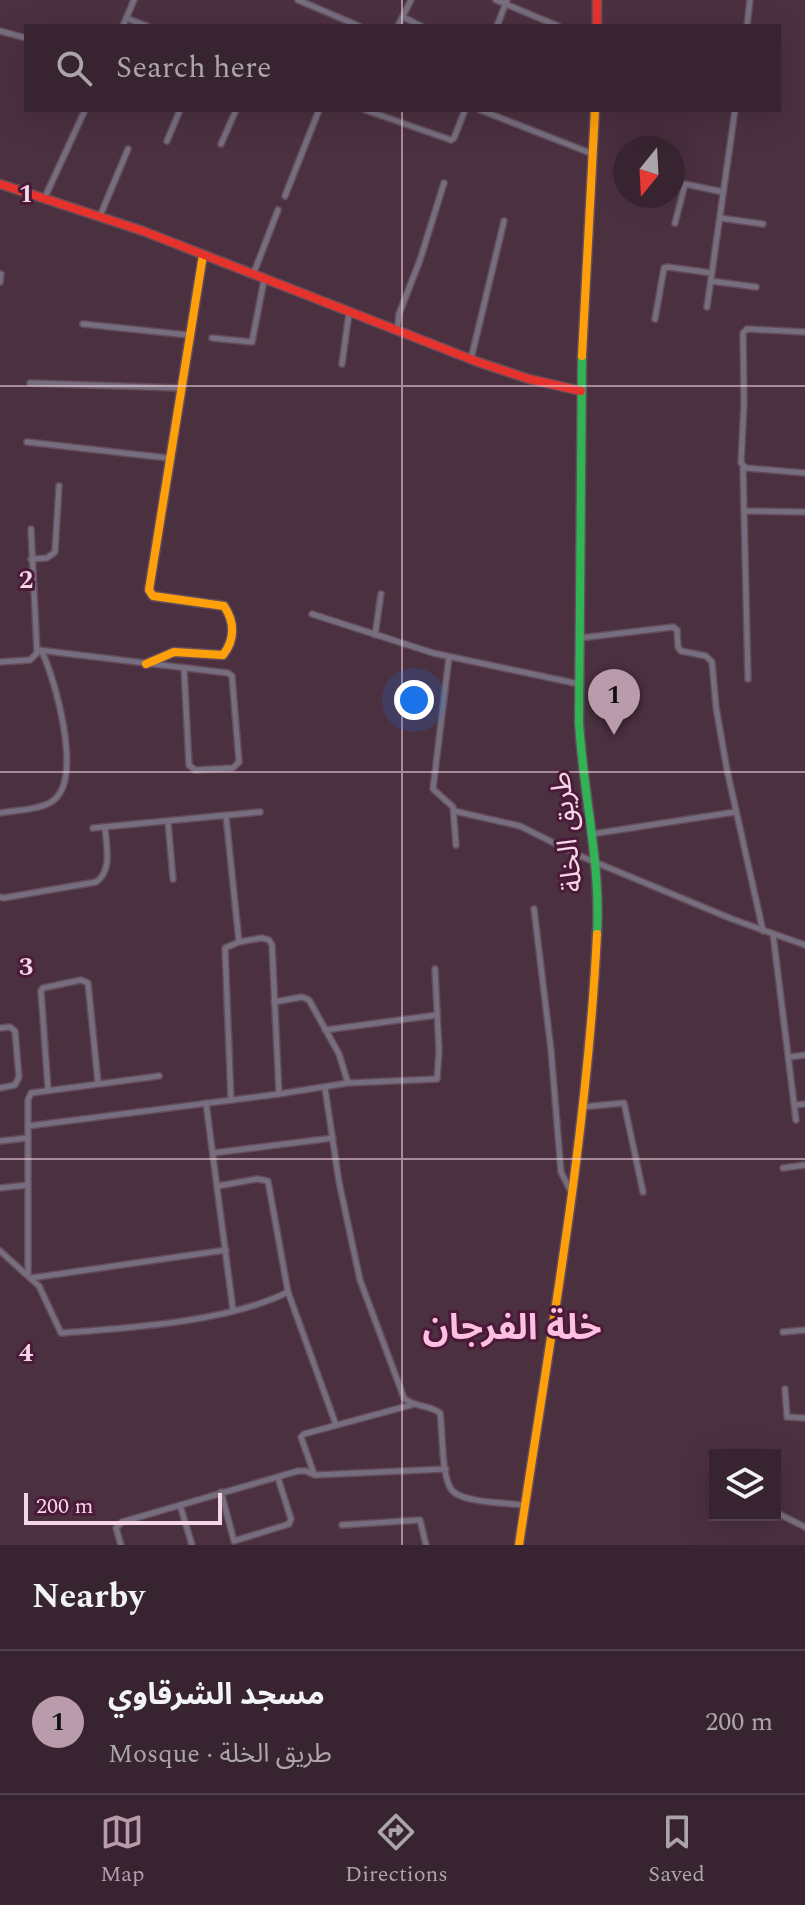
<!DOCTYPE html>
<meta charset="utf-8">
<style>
:root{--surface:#382430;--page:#43303c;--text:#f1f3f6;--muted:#aba4ab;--line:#52414c;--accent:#ba9bac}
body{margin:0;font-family:Spectral,"Noto Sans Arabic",serif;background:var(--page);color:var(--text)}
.controls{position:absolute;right:24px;bottom:24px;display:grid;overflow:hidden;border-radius:0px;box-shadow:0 8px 32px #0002}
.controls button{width:72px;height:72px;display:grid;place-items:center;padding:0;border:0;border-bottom:2px solid var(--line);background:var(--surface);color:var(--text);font:40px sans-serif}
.compass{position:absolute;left:613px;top:136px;width:72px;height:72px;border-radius:50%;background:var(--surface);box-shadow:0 8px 32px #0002;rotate:198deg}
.scale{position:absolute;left:24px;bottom:20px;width:198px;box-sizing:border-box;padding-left:8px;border:4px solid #f5d5e6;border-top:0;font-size:22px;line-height:28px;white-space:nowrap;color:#f5d5e6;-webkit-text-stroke:6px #4b1a38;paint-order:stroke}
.you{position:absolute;left:414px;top:700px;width:28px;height:28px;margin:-20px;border:6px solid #fff;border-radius:50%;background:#1a73e8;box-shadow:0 0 0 12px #1a73e833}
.badge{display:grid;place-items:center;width:52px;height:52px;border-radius:50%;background:var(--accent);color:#111;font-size:26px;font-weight:700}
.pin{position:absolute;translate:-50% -66px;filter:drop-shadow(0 2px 4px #0008)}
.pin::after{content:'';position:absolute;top:42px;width:28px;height:24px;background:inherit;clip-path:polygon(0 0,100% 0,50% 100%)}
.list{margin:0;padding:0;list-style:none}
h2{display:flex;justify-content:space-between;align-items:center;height:104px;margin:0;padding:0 32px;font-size:34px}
h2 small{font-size:26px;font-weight:400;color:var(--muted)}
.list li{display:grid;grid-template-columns:52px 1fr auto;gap:24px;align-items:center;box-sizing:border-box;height:144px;padding:0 32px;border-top:2px solid var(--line)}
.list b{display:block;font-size:30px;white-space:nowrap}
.list p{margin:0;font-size:26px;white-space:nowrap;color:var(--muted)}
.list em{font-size:26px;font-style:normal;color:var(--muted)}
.icon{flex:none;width:44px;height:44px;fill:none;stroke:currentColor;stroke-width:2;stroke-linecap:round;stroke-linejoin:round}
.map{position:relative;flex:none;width:805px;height:1545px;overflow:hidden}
.search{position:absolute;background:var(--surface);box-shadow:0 8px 32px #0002;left:24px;right:24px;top:24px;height:88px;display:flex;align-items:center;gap:20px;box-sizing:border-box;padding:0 28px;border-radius:0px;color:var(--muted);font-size:30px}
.sheet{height:248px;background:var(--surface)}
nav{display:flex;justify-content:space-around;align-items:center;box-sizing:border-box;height:112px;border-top:2px solid var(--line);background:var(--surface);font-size:22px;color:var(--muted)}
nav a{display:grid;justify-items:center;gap:4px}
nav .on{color:var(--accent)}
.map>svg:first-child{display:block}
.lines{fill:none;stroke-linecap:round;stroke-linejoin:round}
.street-casing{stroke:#644d5a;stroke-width:8}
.fast-casing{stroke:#644d5a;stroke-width:11}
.slow-casing{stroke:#644d5a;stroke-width:11}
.jam-casing{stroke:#644d5a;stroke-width:11}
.street{stroke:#766e7f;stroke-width:5}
.fast{stroke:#30b455;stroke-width:8}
.slow{stroke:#ff9f0a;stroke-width:8}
.jam{stroke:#e5322d;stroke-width:8}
.grid{fill:none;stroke:#f5d5e6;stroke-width:2;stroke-opacity:0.55}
.labels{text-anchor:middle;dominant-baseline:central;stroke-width:6;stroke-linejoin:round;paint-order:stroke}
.street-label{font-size:28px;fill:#f5d5e6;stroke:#4b1a38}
.district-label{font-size:36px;font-weight:bold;fill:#febfe1;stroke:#4b1a38}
.grid-label{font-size:26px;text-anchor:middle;font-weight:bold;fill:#f5d5e6;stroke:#4b1a38;stroke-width:6;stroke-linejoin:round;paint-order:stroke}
</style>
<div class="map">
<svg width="805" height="1545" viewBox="0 0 805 1545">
<rect width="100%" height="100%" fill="#4b3040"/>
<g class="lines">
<!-- street casing -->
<g class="street-casing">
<g id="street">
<polyline points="298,0 359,26"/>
<polyline points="496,0 558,26"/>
<polyline points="403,17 421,26"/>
<polyline points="126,18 147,26"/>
<polyline points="123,26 134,0"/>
<polyline points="398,26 411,0"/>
<polyline points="497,26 507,0"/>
<polyline points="747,26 750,0"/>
<polyline points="0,31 26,38"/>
<polyline points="365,110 451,140 454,138 465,110"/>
<polyline points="480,110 593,154"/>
<polyline points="167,141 180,110"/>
<polyline points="221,144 236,110"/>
<polyline points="285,196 319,110"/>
<polyline points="45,197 85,110"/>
<polyline points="100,216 128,149"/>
<polyline points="720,218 763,224"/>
<polyline points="675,223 685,184 723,192"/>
<polyline points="253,275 278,210"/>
<polyline points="711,281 756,287"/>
<polyline points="0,282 1,274"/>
<polyline points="707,307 735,110"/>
<polyline points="655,319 664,268 668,267 712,273"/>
<polyline points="83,324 188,335"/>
<polyline points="397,331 399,314 420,260 444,183"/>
<polyline points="805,332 747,329 743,333 744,403 741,463 746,468 805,473"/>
<polyline points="212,338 252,342 264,280"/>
<polyline points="471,359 504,221"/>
<polyline points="342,364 349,313"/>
<polyline points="30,383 179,388"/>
<polyline points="27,442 168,458"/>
<polyline points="743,468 748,679"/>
<polyline points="744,511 805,512"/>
<polyline points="31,559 47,558 55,552 59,486"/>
<polyline points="312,614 433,653 579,684"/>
<polyline points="375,635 381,594"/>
<polyline points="580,638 673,627 677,630 678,647 681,651 706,656 712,662 716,707 727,770 763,931"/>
<polyline points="38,650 228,673 232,676 239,762 233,768 195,770 189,765 184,668"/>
<polyline points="449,657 433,789 453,807 456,845"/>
<polyline points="0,662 30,660 37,653 31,529"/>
<polyline points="454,811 520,826 578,855 732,919 805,945"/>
<path d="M0 813C15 810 42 810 54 800 83 777 55 679 42 652"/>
<polyline points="226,816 239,942"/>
<polyline points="168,822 173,879"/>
<polyline points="93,828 260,812"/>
<polyline points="592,834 735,812"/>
<path d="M0 897 3 898 96 882C113 871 106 844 105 827"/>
<polyline points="534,909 551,1050 561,1172 571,1192"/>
<polyline points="773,934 796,1120"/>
<polyline points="0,1028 10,1027 15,1031 19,1077 15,1085 0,1088"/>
<polyline points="325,1030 437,1015"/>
<polyline points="789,1057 805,1055"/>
<polyline points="348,1083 437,1079 439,1051 435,969"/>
<path d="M325 1088 339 1182 360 1280 404 1398C415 1408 428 1404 440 1413 443 1432 441 1474 451 1489 460 1503 508 1503 524 1505"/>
<polyline points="48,1089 41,991 43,988 81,980 88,983 98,1083"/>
<polyline points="231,1100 225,948 239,942 262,938 269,940 272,945 279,1094"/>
<polyline points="206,1103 233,1310"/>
<polyline points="795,1105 805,1104"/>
<polyline points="582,1107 624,1103 643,1192"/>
<polyline points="28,1126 279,1094 348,1083 339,1054 309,1000 302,997 274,1002"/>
<polyline points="0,1141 28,1138"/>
<polyline points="213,1153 333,1138"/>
<polyline points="783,1168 805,1165"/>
<polyline points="0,1188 28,1185"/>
<path d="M0 1251 39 1286 61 1333C128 1328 228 1322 288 1292L268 1181 257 1179 218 1186"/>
<polyline points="28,1274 28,1100 31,1093 159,1076"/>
<polyline points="31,1278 226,1250"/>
<polyline points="288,1292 336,1425"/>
<polyline points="783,1332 805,1330"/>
<polyline points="785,1389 787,1417 805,1418"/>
<polyline points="314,1474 301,1437 304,1434 411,1405"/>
<polyline points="221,1492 234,1541 289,1524 291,1519 278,1478"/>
<polyline points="180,1505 192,1545"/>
<polyline points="781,1515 805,1527"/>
<polyline points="342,1525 420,1520 426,1545"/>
<polyline points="121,1545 116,1528 122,1522 298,1471 306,1471 315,1475 446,1469"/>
</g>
</g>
<!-- fast casing -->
<g class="fast-casing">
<path id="fast" d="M582 356 579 722C583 793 601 863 597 934"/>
</g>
<!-- slow casing -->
<g class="slow-casing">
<g id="slow">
<polyline points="582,356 595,110"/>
<path d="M146 664 174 652 223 655C235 640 235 622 224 606L153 596 149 590 203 255"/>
<path d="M519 1545C549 1343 587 1139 597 934"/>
</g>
</g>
<!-- jam casing -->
<g class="jam-casing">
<g id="jam">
<polyline points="597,0 597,26"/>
<polyline points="0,184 143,231 478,362 529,379 581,391"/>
</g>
</g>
<!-- street -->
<use href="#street" class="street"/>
<!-- fast -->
<use href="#fast" class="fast"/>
<!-- slow -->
<use href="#slow" class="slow"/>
<!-- jam -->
<use href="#jam" class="jam"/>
</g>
<!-- grid -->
<path class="grid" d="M402 0V26M402 110V1545M0 386H805M0 772H805M0 1159H805"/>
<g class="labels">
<!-- street labels -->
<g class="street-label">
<text transform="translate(567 832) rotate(-96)">طريق الخلة</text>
</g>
<!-- district labels -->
<g class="district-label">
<text x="512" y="1328">خلة الفرجان</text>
</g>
</g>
<g class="grid-label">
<text x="26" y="202">1</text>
<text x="26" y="588">2</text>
<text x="26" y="975">3</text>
<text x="26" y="1361">4</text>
</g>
</svg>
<div class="controls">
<button><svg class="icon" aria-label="layers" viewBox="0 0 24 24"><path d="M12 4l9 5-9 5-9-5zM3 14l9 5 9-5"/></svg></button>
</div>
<svg class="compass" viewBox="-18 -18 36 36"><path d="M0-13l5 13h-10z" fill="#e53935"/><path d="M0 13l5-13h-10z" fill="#aba4ab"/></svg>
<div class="scale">200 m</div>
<div class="you"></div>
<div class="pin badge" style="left:614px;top:735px">1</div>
<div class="search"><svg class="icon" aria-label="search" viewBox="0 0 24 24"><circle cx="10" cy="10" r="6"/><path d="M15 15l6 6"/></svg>Search here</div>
</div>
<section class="sheet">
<h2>Nearby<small></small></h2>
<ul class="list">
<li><span class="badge">1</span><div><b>مسجد الشرقاوي</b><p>Mosque · طريق الخلة</p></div><em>200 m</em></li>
</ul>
</section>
<nav>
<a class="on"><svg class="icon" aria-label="map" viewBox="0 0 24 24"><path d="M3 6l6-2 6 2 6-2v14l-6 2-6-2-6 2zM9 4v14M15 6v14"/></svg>Map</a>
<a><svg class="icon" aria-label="directions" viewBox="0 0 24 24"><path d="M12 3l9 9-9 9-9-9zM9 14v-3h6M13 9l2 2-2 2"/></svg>Directions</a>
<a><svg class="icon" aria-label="saved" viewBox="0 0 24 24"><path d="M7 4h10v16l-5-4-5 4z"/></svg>Saved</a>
</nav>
